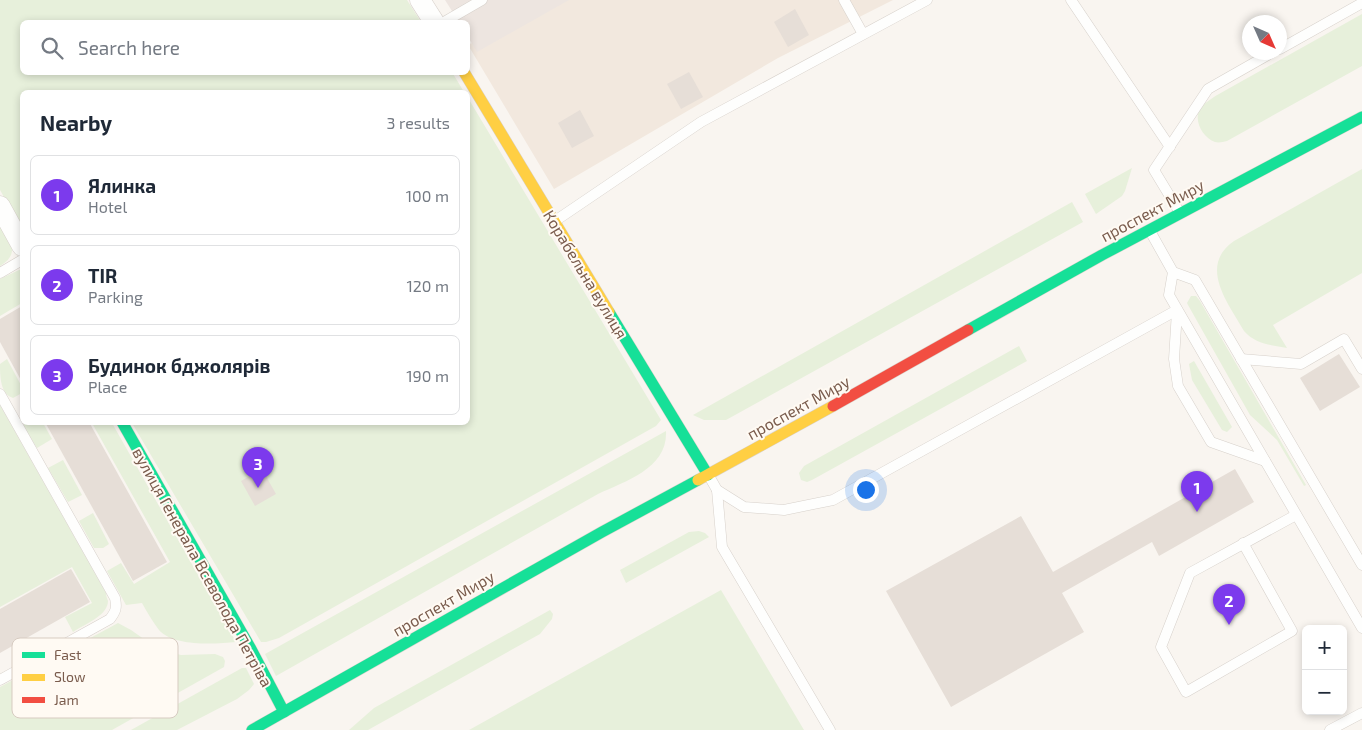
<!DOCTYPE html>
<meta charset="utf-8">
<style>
:root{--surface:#fff;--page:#f6f6f7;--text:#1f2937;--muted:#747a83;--line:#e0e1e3;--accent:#7c3aed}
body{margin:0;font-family:"Exo 2",sans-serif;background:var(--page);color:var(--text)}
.controls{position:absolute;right:15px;bottom:15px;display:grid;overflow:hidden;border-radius:8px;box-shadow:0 2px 8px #0003}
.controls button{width:45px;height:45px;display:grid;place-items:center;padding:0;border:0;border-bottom:1px solid var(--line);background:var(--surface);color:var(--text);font:25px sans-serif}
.compass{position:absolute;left:1242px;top:15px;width:45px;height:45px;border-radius:50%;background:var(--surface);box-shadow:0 2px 8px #0003;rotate:135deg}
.you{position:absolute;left:865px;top:489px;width:18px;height:18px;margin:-12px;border:4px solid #fff;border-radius:50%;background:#1a73e8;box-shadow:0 0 0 8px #1a73e833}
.badge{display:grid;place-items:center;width:32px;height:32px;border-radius:50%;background:var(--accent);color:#fff;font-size:16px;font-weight:700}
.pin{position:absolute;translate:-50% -41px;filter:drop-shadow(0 1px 2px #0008)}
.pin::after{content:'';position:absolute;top:26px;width:18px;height:15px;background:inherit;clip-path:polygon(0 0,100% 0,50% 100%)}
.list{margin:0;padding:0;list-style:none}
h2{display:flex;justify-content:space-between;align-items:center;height:65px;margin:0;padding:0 20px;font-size:21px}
h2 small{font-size:16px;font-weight:400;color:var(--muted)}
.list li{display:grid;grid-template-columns:32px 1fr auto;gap:15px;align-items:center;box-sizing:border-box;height:80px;margin:0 10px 10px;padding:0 10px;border:1px solid var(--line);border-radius:8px}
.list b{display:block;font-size:19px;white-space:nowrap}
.list p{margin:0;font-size:16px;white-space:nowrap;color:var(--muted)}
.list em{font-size:16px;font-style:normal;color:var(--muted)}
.icon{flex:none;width:28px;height:28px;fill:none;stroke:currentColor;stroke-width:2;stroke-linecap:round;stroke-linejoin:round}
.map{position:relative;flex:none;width:1362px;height:730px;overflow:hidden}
.search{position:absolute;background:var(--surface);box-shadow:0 2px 8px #0003;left:20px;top:20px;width:450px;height:55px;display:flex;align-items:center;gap:12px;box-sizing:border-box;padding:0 18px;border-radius:8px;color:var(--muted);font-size:19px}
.panel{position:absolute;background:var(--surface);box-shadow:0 2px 8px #0003;left:20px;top:90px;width:450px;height:335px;border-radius:8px}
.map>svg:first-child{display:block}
.residential{fill:#f2e8de}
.industrial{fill:#ede5e0}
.green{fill:#e7f0db}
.building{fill:#e6ded7}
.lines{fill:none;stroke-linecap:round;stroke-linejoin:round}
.lane-casing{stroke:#d7d1cb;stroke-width:11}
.street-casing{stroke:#d7d1cb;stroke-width:21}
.fast-casing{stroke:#d9d2cb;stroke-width:12}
.slow-casing{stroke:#d9d2cb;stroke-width:12}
.jam-casing{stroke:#d9d2cb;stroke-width:12}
.lane{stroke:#fefefd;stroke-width:10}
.street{stroke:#fefefd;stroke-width:20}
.fast{stroke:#16e098;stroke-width:11}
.slow{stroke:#ffcf43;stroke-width:11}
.jam{stroke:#f24e42;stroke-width:11}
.labels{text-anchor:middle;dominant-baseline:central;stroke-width:4;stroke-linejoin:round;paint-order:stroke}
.street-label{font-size:16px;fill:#7a5c4d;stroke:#fffaf3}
.key{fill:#fffaf3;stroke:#d7cbc1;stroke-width:1}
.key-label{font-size:14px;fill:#7a5c4d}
</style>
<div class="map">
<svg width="1362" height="730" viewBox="0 0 1362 730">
<rect width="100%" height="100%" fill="#f9f5f0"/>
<!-- residential -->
<polygon class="residential" points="557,0 893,0 778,58 554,189 468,45"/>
<!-- industrial -->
<polygon class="industrial" points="445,0 569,0 477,52 468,37 468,22 459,22"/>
<!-- green -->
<g class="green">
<polygon points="0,0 407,0 421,22 22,22 22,72 452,72 464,92 22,92 22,229 0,190"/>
<path d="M1362 14V66L1227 141C1223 142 1219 143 1215 142 1203 138 1193 120 1200 109 1206 101 1217 95 1226 90Z"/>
<polygon points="468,98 661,420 656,426 279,638 266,642 261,642 132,423 468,422"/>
<polygon points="1132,168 1125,191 1122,196 1096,214 1085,194"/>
<path d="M1362 169V273L1273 325 1287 348C1271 345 1255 344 1244 331 1228 303 1198 266 1234 241Z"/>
<polygon points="1072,202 1083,222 726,420 704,420 693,415"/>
<path d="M0 221C9 238 22 253 0 266Z"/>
<polygon points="19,270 22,270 22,303 0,316 0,279"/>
<polygon points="1191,296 1196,296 1200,301 1306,485 1304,486 1277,440 1250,415 1188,305 1187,303"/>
<polygon points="1019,346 1027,361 812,480 807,482 801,480 799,473 804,466"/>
<path d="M7 359 22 387V393L13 398C0 394 0 376 0 364Z"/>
<polygon points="1194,361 1232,427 1227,432 1222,430 1192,380 1189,364"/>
<path d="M0 405 106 593C106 596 107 598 108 601 108 616 83 625 73 632L65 617 92 603 72 567 0 607Z"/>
<polygon points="24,423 43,423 52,439 37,448 24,427"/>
<path d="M92 423H112L236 642C216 644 174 647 159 630 153 622 147 612 142 603L126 605 107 571 121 563 134 584 170 562Z"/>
<path d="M666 431C668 468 626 481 598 494L276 676 265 654Z"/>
<polygon points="63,460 82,495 68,502 48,468"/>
<polygon points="93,513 109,544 103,548 94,548 79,521"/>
<polygon points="699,531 705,533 709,537 626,583 620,570 689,532"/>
<polygon points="721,590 804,730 469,730"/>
<polygon points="550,610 553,614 552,619 540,634 368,730 349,730 374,708"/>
<polygon points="118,623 131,630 158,649 181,655 215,654 223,657 225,661 224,667 112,730 0,730 0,687"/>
<polygon points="242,668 246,668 254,684 249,690 237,699 177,730 131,730"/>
</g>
<!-- building -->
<g class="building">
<polygon points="795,9 809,35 788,47 774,22"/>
<polygon points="689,72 703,97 681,109 667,84"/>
<polygon points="580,110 594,136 572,148 558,123"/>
<polygon points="22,306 22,382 0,342 0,319"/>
<polygon points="1339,354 1360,387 1320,411 1300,378"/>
<polygon points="45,422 89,422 167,562 133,581"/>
<polygon points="262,469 276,494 255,506 241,481"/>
<polygon points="1235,469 1254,502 1159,556 1152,542 1062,593 1084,632 951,707 886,591 1021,516 1053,572"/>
<polygon points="71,569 90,602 0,653 0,609"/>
</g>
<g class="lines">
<!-- lane casing -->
<g class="lane-casing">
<g id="lane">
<polyline points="844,0 863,34"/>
<polyline points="1071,0 1170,147"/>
<polyline points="444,22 482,0"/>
<polyline points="1280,49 1362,3"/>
<polyline points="1180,213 1154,170 1208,89 1273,52"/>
<polyline points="555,221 701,122 927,0"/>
<polyline points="1150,231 1173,272 1169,295 1362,628"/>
<polyline points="1173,272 1195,280 1362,565"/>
<polyline points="0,273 22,260"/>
<polyline points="1177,311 1174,359 1178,386 1211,442 1265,461"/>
<polyline points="1241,359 1301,364 1344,339 1362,369"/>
<path d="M0 394 115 598C117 608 116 611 110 619L0 680"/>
<polyline points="709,476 717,490 744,507 784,510 833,500 1177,310"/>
<polyline points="717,490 722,547 830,730"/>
<polyline points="1243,543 1292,631 1186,692 1161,647 1190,573 1296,515"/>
<polyline points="1330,730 1362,713"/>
</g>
</g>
<!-- street casing -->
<g class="street-casing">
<g id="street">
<polyline points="420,0 434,22"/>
<polyline points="0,206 22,246"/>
</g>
</g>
<!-- fast casing -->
<g class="fast-casing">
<g id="fast">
<polyline points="609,312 708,475"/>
<polyline points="968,330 1102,255 1362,117"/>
<polyline points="122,422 251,649 284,712"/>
<polyline points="252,730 602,532 698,480"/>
</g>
</g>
<!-- slow casing -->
<g class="slow-casing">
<g id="slow">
<polyline points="464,72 609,312"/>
<polyline points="698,480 833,406"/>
</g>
</g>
<!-- jam casing -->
<g class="jam-casing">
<polyline id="jam" points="833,406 968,330"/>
</g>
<!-- lane -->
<use href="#lane" class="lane"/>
<!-- street -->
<use href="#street" class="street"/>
<!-- fast -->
<use href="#fast" class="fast"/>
<!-- slow -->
<use href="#slow" class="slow"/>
<!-- jam -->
<use href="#jam" class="jam"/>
</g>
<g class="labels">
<!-- street labels -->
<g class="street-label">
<text transform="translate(1152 210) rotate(-28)">проспект Миру</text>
<text transform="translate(586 274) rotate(59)">Корабельна вулиця</text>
<text transform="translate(798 407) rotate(-29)">проспект Миру</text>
<text transform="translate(203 567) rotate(61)">вулиця Генерала Всеволода Петріва</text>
<text transform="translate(443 603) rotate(-30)">проспект Миру</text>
</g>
</g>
<!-- legend -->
<rect x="12" y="638" width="166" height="80" rx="8" class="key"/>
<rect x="22" y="652" width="23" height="6" fill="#16e098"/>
<rect x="22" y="674" width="23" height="7" fill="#ffcf43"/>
<rect x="22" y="697" width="23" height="6" fill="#f24e42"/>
<g class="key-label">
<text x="54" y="660">Fast</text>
<text x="54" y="682">Slow</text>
<text x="54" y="705">Jam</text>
</g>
</svg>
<div class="controls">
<button>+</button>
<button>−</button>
</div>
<svg class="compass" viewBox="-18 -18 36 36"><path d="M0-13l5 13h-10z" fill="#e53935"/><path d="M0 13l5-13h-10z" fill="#747a83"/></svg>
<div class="you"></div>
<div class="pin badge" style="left:1197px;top:512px">1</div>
<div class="pin badge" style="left:1229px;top:625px">2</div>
<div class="pin badge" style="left:258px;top:488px">3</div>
<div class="search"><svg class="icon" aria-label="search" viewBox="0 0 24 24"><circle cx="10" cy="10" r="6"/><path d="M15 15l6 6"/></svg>Search here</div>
<section class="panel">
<h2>Nearby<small>3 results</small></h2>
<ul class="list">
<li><span class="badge">1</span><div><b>Ялинка</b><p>Hotel</p></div><em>100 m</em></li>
<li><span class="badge">2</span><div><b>TIR</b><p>Parking</p></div><em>120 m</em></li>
<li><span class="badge">3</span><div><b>Будинок бджолярів</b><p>Place</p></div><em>190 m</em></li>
</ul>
</section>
</div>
